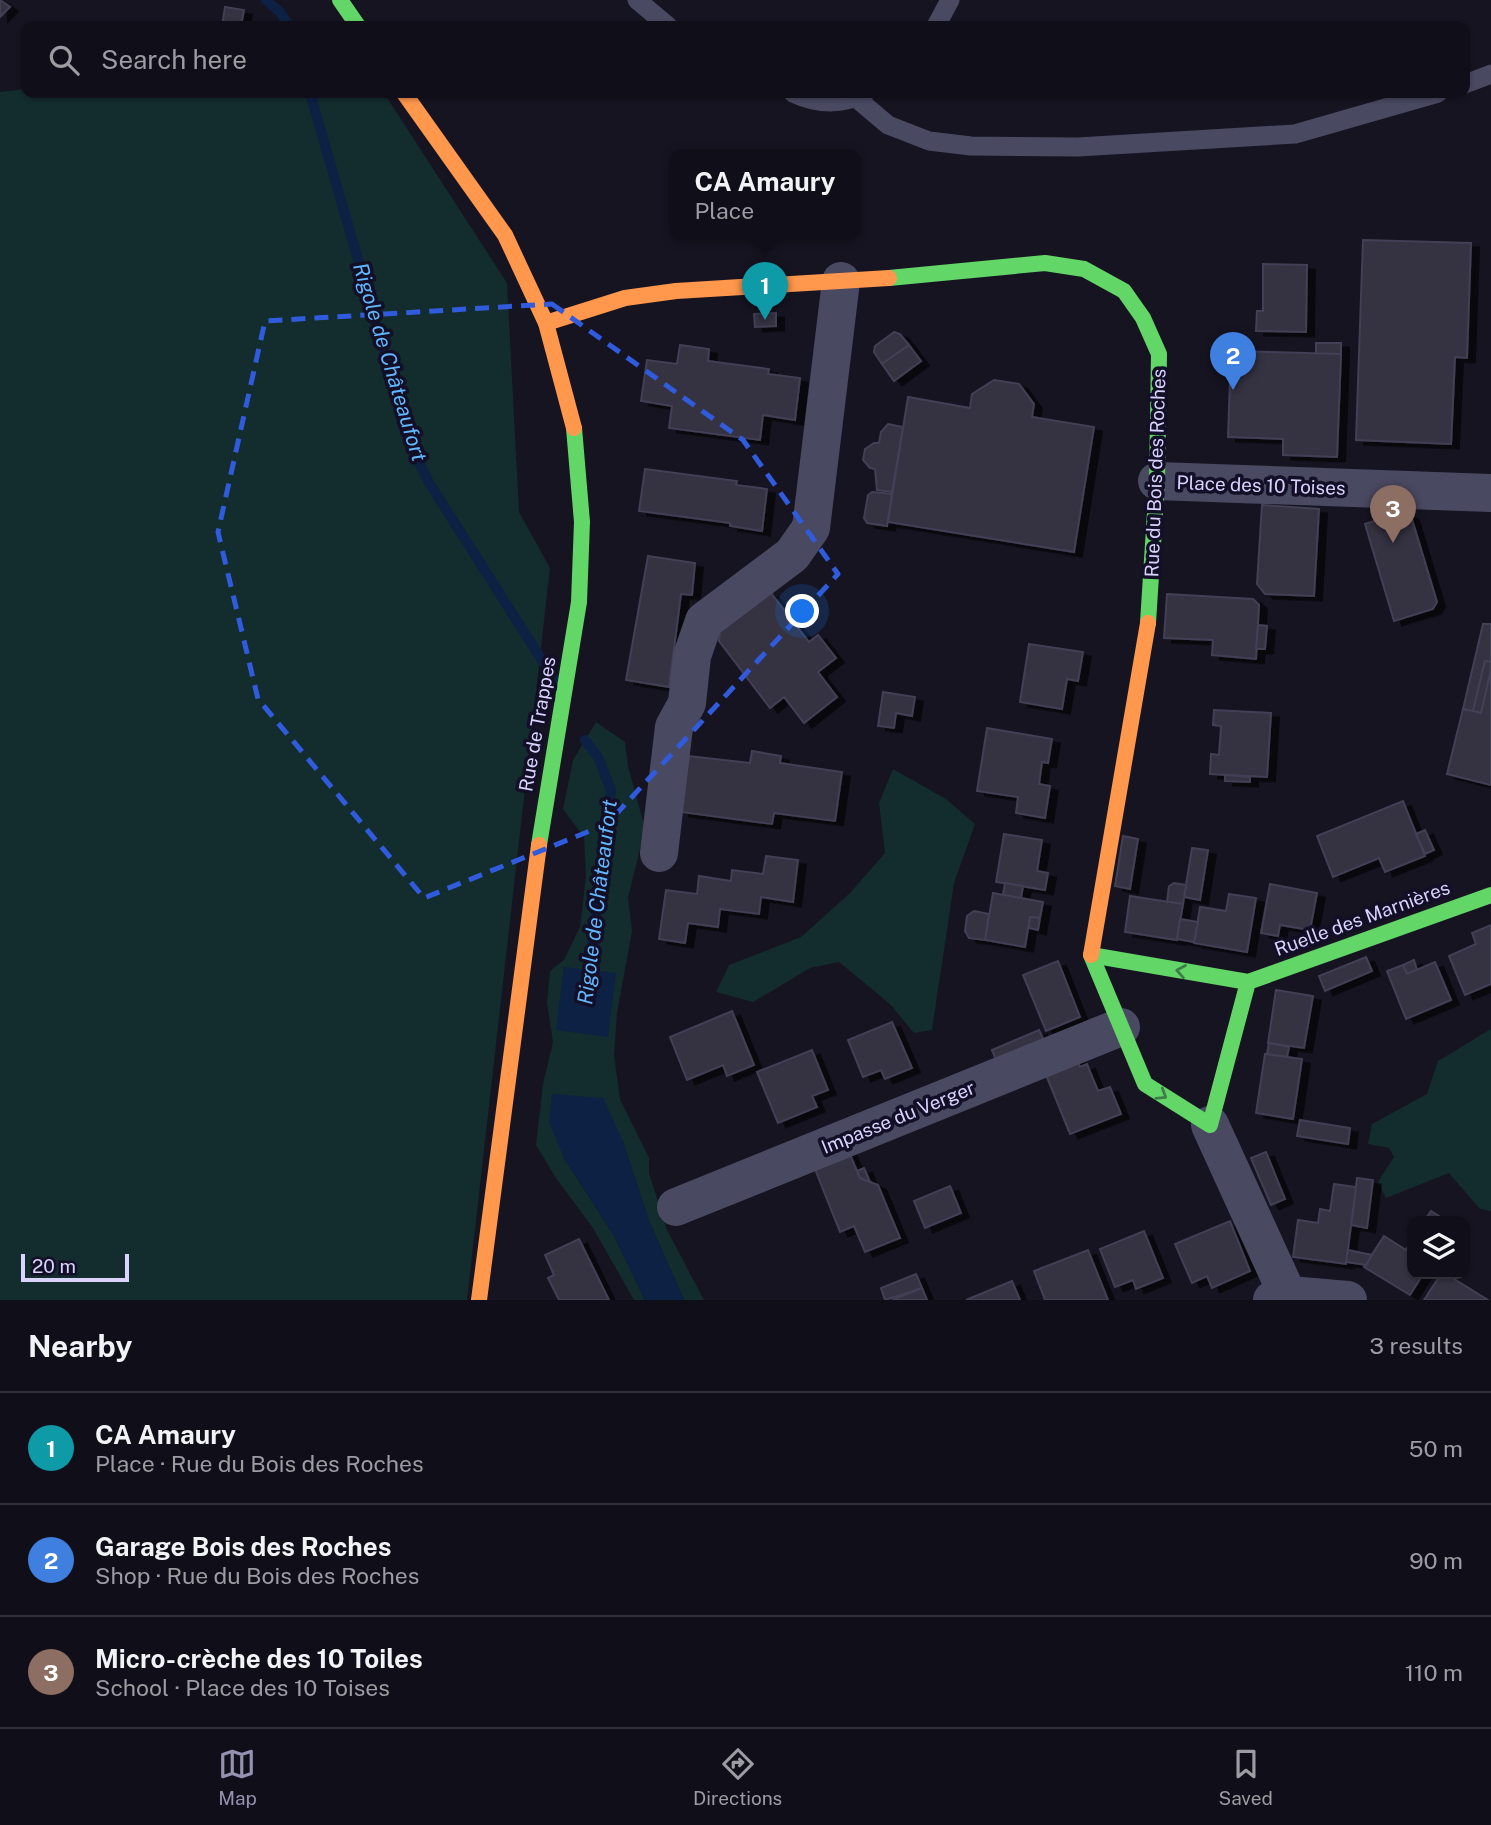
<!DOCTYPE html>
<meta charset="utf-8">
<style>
:root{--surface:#100f19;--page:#1e1d26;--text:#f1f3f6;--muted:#9c9ca2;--line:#302f38;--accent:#9591b1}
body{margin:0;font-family:"Public Sans",sans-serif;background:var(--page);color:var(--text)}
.controls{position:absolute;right:21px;bottom:21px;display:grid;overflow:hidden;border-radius:14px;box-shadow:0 2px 5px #0004}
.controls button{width:63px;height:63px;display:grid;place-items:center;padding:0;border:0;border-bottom:2px solid var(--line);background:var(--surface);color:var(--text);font:35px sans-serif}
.scale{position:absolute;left:21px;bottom:18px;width:108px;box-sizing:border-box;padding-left:7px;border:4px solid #d9d4ff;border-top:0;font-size:19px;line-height:24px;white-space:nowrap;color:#d9d4ff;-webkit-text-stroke:5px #130f26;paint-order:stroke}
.you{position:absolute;left:803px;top:612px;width:24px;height:24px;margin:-18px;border:5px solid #fff;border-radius:50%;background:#1a73e8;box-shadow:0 0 0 10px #1a73e833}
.badge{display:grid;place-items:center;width:46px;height:46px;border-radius:50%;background:var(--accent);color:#fff;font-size:23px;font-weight:700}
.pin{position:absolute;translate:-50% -58px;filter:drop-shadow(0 2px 4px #0008)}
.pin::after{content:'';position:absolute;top:37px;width:24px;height:21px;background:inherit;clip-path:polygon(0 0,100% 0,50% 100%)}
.popup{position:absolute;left:669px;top:149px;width:192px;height:91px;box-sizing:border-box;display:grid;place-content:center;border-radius:14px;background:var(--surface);filter:drop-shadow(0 2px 5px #0005);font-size:23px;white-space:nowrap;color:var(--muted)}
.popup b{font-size:26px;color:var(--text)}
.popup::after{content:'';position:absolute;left:50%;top:100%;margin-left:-14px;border:14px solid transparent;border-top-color:var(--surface)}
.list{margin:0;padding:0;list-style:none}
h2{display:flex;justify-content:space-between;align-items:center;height:91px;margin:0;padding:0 28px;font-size:30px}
h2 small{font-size:23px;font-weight:400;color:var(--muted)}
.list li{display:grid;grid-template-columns:46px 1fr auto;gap:21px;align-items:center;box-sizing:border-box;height:112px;padding:0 28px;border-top:2px solid var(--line)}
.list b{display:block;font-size:26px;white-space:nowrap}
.list p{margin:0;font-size:23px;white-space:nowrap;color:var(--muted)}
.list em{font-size:23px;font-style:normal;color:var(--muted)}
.icon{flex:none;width:38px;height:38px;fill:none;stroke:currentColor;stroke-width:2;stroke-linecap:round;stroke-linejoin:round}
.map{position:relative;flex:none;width:1491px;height:1300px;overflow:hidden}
.search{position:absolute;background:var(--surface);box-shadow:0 2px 5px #0004;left:21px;right:21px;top:21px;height:77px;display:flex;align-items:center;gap:18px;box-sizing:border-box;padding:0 24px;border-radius:14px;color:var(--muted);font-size:26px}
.sheet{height:427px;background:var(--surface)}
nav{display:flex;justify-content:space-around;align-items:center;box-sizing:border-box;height:98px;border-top:2px solid var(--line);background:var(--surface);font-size:19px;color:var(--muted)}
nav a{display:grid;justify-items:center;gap:4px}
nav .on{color:var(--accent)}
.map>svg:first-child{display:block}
.green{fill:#132c2d}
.water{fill:#0d2144}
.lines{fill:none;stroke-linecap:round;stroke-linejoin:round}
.stream{stroke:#0d2144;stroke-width:10}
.building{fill:#343243;stroke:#433f54;stroke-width:2;filter:url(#shadow)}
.lane{stroke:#4a4962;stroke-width:19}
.street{stroke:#4a4962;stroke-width:38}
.fast{stroke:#63d668;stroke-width:16}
.slow{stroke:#ff974d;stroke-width:16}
.oneway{stroke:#3f7c4a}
.marked{fill:none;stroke:#305bdc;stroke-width:5;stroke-dasharray:14 9;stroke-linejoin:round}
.labels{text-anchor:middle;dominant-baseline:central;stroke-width:7;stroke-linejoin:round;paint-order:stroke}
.street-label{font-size:19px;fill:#d9d4ff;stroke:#130f26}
.water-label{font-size:21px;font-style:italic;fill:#62b6ff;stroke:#130f26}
</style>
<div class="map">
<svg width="1491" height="1300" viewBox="0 0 1491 1300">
<defs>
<filter id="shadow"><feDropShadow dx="8" dy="4.5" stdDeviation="0" flood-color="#0009"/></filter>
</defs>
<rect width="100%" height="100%" fill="#161421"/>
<!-- green -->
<g class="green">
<polygon points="26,89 26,93 384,93 507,283 519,512 550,568 467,1300 0,1300 0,92"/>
<polygon points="596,722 625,742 628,766 645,828 628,898 632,931 617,1013 614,1055 620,1099 649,1158 649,1173 667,1230 704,1300 684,1300 649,1221 622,1139 564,1158 614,1236 645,1300 634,1300 593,1228 556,1178 536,1145 543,1084 553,1042 547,1003 550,971 564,960 580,927 586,876 584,837 563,809 573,760"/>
<polygon points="893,769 946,799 975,824 954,883 932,1030 914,1033 890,1004 839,962 810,968 753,1002 716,992 729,965 801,937 850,893 885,853 879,803"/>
<polygon points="1491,1029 1491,1211 1480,1209 1449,1173 1386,1198 1378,1182 1394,1157 1389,1148 1368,1144 1372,1124 1427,1094 1438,1061"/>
</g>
<!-- water -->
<g class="water">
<polygon points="564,967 616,973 608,1037 556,1030"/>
<polygon points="552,1094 603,1098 622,1139 649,1221 684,1300 645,1300 614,1236 564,1158 549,1122"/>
</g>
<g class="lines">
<!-- stream -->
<g class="stream">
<polyline points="266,0 280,12 289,26"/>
<polyline points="310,93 412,447 428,481 554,679"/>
<polyline points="585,740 598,757 611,790 587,984"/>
</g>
</g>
<!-- building -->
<g class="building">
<polygon points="0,0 10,7 0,17"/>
<polygon points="225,7 244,10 241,26 222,26"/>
<polygon points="1363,240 1471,243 1467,358 1455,357 1451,444 1356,440"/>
<polygon points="1263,264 1307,265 1306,332 1256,331 1257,311 1263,311"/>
<polygon points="776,313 776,326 755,327 754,314"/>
<polygon points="894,332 900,334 909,345 882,364 874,352 875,346"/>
<rect x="1316" y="343" width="25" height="11"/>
<polygon points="680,345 709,349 708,361 769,369 768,374 800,378 795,420 763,415 760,440 669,428 672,406 641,401 647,360 677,364"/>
<polygon points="909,345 921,361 894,381 882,364"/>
<polygon points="1231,351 1341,354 1337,457 1283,455 1283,439 1228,437"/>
<polygon points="994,380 1019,384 1034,404 1032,417 1094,427 1074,552 888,522 908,397 970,408 972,394"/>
<polygon points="888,424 903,427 892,492 877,490 875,469 870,468 863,460 865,449 874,443 879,443 881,432"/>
<polygon points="645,469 737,481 736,485 767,489 762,531 730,526 730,523 639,511"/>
<polygon points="872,492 892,494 887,526 867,523 864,518 868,495"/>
<polygon points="1262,505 1319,509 1314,596 1265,594 1257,584"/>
<polygon points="1404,512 1411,516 1437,602 1433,609 1394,621 1365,524"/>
<polygon points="648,556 695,563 692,595 681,594 669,687 626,680"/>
<polygon points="771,593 809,642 818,635 836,658 818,672 837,697 804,723 784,697 770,708 719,641 720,632"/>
<polygon points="1167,594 1253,599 1259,605 1256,659 1212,655 1213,640 1164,638"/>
<polygon points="1483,624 1491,624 1491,662 1485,661 1473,711 1463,709"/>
<polygon points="1258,625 1267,626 1265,649 1256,649"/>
<polygon points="1029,644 1083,652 1078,681 1067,679 1062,709 1020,702"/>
<polygon points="1485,661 1491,662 1491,670 1481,713 1473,711"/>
<polygon points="1491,670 1491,785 1447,774 1463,709 1481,713"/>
<polygon points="883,692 915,697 912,716 896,713 894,728 878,726"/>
<polygon points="1214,710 1271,713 1267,777 1210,774 1211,754 1219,755 1221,726 1213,725"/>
<polygon points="987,728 1052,739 1048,763 1042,762 1039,784 1050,786 1045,818 1016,813 1018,797 977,791"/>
<polygon points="752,751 781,756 780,763 842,772 835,821 774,813 772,824 681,812 689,756 750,763"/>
<polygon points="1225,775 1250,777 1250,782 1225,781"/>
<polygon points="1403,801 1425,856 1385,872 1379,858 1333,877 1317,836"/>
<polygon points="1425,830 1434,850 1425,854 1416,834"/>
<polygon points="1004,834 1042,840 1037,871 1048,873 1045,890 996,882"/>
<polygon points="1123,836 1138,839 1130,889 1115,886"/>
<polygon points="1192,848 1208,850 1200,900 1184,897"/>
<polygon points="766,856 798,860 793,902 761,897 759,914 720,909 718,927 688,923 685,943 659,939 666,890 697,894 699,876 731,881 732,870 763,874"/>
<polygon points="1005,883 1023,886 1021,898 1003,895"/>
<polygon points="1174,883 1186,885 1183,904 1167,902 1169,886"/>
<polygon points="1270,884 1317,893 1310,930 1280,925 1278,936 1261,933"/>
<polygon points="993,893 1043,902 1040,918 1030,917 1025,947 985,940"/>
<polygon points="1229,894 1256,898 1247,952 1194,943 1200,907 1226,911"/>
<polygon points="1130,896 1183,904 1177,940 1125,932"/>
<polygon points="974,911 989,914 985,940 969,938 965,931 967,916"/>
<polygon points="1030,917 1040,918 1038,930 1029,928"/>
<polygon points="1180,919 1198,922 1194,942 1177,939"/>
<polygon points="1491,925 1491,984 1465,995 1449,956 1476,944 1472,933"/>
<polygon points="1366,957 1372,971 1325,991 1319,976"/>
<polygon points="1414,960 1417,970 1407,974 1403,965"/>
<polygon points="1058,961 1080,1017 1046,1031 1023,975"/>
<polygon points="1435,962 1451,1000 1406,1019 1387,971 1403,965 1407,974"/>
<polygon points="1276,990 1313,996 1304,1048 1268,1043"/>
<polygon points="732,1011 754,1065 727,1076 723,1065 687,1080 670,1037"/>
<polygon points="892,1022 912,1068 885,1079 881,1070 863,1077 848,1040"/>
<polygon points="1039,1030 1046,1045 998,1065 992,1050"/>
<polygon points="1269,1043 1289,1047 1287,1057 1267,1054"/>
<polygon points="812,1050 828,1090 812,1096 817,1107 778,1123 757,1072"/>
<polygon points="1265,1054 1302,1059 1293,1119 1256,1113"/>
<polygon points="1076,1057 1080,1067 1087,1064 1098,1091 1110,1087 1121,1114 1070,1134 1044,1070"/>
<polygon points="1300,1120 1350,1128 1348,1144 1297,1136"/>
<polygon points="848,1150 860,1178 878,1185 900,1238 865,1252 854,1226 840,1232 813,1164"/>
<polygon points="1266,1152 1285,1199 1271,1205 1251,1158"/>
<polygon points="864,1168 870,1182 860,1178 857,1171"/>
<polygon points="1357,1178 1373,1180 1367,1228 1351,1225"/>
<polygon points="1334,1184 1356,1187 1346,1264 1293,1257 1298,1220 1318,1223 1320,1209 1330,1211"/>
<polygon points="950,1186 961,1213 925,1228 914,1201"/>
<polygon points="1431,1211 1447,1221 1424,1221"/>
<polygon points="1230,1221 1250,1271 1212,1288 1207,1276 1192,1283 1175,1244"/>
<polygon points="1144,1231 1163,1278 1136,1289 1133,1280 1115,1287 1100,1249"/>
<polygon points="1384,1236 1406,1250 1412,1239 1412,1274 1423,1274 1410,1295 1364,1267"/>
<polygon points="579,1239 609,1300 559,1300 548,1278 554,1275 545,1255"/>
<polygon points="1088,1250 1108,1300 1045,1300 1034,1271"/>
<polygon points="1348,1250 1372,1255 1366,1265 1346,1262"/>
<polygon points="916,1274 922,1288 885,1300 881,1288"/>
<polygon points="1441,1274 1446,1274 1488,1300 1424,1300"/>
<polygon points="1012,1281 1020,1300 966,1300"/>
<polygon points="922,1288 927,1300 892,1300"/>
</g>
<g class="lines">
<!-- lane -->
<g class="lane">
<polyline points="637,0 668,26"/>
<polyline points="936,26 950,0"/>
<polyline points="1465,84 1491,74"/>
<path d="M793 93C817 104 841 106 865 93"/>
<polyline points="856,98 888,125 929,141 971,146 1078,147 1295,134 1438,93"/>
</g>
<!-- street -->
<g class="street">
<polyline points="1157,481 1491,493"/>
<polyline points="659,853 674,727 687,703 692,656 704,621 792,555 811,528 841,281"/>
<polyline points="1210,1125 1289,1298"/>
<polyline points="676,1207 1121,1027"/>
<polyline points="1272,1300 1301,1296 1348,1300"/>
</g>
<!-- fast -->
<g class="fast">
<polyline points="340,0 358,26"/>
<polyline points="889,278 1045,263 1084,269 1124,291 1143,318 1159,354 1157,481 1148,623"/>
<polyline points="539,845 579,602 582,522 574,428"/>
<polyline points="1248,982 1210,1125 1145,1084 1091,955 1248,982 1491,895"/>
</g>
<!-- slow -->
<g class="slow">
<polyline points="404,93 505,235 546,323 574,428"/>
<polyline points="546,323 625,298 676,291 889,278"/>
<polyline points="1091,955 1148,623"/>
<polyline points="479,1300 539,845"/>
</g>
</g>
<!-- one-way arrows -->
<defs><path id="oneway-chevron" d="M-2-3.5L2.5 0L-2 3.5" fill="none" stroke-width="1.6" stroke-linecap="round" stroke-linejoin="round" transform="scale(1.75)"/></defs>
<g class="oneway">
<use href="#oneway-chevron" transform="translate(1181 971) rotate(-170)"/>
<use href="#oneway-chevron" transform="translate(1162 1095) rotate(32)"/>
</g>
<!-- marked area -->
<path class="marked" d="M552 304 743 440 838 574 607 824 424 898 258 699 218 532 265 321Z"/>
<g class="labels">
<!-- street labels -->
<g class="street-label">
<text transform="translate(1155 473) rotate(-88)">Rue du Bois des Roches</text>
<text transform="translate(1261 485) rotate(2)">Place des 10 Toises</text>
<text transform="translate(537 724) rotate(-80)">Rue de Trappes</text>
<text transform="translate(1362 918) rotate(-20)">Ruelle des Marnières</text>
<text transform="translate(898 1117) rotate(-22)">Impasse du Verger</text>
</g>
<!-- water labels -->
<g class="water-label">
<text transform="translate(390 362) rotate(73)">Rigole de Châteaufort</text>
<text transform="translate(597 902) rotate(-83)">Rigole de Châteaufort</text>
</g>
</g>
</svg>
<div class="controls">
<button><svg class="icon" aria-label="layers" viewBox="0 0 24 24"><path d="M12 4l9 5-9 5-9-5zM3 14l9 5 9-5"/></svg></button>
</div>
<div class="scale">20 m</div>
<div class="you"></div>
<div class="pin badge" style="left:765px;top:320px;background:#0f9aa8">1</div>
<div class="popup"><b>CA Amaury</b>Place</div>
<div class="pin badge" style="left:1233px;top:390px;background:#3f7fe0">2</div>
<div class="pin badge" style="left:1393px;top:543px;background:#8d6e63">3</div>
<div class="search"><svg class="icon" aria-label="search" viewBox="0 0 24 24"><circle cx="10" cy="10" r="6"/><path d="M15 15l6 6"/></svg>Search here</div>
</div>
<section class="sheet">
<h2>Nearby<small>3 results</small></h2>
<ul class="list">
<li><span class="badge" style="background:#0f9aa8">1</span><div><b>CA Amaury</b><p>Place · Rue du Bois des Roches</p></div><em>50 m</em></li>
<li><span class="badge" style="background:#3f7fe0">2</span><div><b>Garage Bois des Roches</b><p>Shop · Rue du Bois des Roches</p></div><em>90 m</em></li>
<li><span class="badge" style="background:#8d6e63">3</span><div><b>Micro-crèche des 10 Toiles</b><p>School · Place des 10 Toises</p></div><em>110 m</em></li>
</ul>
</section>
<nav>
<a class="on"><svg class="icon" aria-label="map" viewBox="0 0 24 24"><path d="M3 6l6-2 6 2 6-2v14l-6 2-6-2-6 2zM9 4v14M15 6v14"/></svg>Map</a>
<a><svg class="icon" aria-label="directions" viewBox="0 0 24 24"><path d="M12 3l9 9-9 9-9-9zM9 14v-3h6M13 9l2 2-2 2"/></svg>Directions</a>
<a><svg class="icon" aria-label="saved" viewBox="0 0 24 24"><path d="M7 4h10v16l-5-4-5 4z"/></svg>Saved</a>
</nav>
